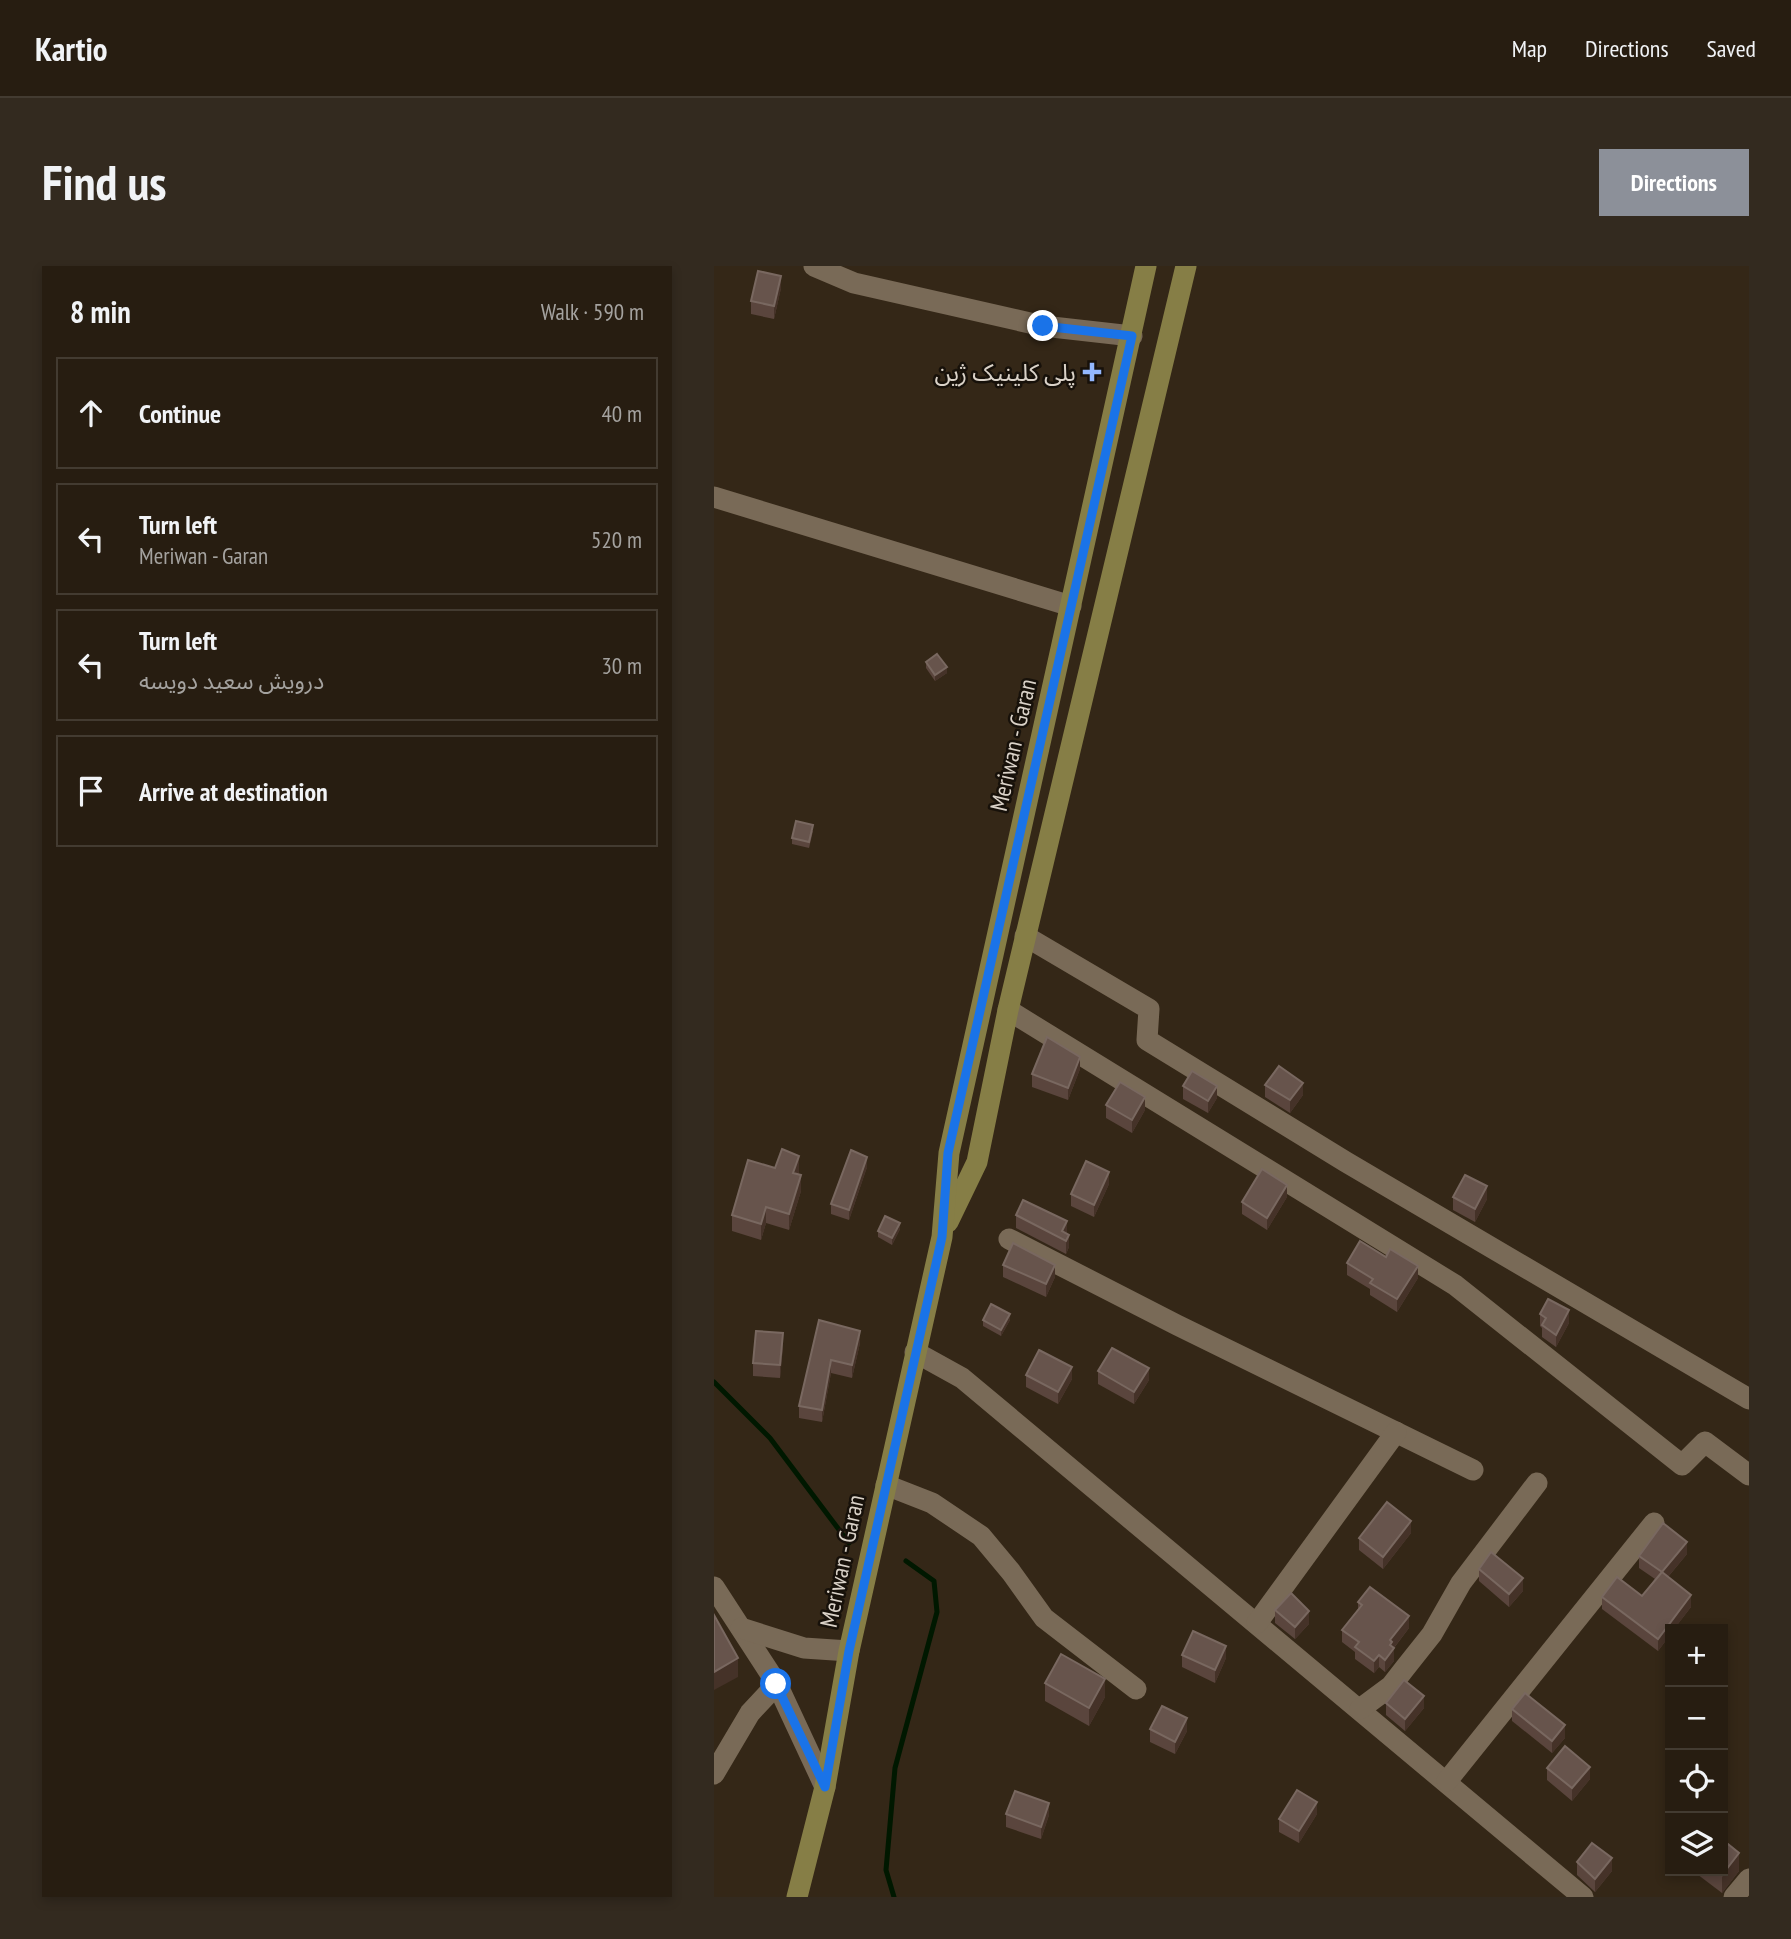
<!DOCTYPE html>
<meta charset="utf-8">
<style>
:root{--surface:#271d11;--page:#332a1f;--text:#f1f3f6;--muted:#a4a29f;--line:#433b31;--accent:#8c9099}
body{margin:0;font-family:"PT Sans Narrow","Noto Sans Arabic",sans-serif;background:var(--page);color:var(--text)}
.controls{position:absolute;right:21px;bottom:21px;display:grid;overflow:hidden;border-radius:0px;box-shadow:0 4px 10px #0003}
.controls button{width:63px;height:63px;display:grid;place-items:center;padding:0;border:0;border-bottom:2px solid var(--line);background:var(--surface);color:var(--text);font:35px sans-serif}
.stop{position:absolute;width:21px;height:21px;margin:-16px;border:5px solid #1a73e8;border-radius:50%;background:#fff}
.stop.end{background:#1a73e8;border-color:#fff;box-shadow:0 2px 7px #0008}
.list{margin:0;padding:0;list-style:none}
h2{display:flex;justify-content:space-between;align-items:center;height:91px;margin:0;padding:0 28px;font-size:30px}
h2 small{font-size:23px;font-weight:400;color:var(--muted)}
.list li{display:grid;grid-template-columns:46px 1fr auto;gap:21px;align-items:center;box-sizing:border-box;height:112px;margin:0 14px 14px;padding:0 14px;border:2px solid var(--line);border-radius:0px}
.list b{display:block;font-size:26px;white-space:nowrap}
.list p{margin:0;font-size:23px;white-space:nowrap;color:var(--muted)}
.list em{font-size:23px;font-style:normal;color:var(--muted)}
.icon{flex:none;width:38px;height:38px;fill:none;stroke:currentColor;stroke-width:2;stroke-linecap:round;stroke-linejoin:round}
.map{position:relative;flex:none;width:1035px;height:1631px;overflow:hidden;border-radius:0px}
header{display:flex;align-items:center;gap:42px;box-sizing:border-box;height:98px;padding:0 35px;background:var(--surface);border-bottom:2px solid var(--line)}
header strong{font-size:33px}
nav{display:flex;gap:38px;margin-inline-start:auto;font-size:24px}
.intro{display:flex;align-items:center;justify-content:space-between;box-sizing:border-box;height:168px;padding:0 42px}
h1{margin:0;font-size:49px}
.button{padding:18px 32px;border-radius:0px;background:var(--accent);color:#fff;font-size:24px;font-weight:700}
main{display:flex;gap:42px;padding:0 42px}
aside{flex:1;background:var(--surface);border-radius:0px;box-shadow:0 4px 10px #0003}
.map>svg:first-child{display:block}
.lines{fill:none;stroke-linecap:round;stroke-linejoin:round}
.stream{stroke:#001800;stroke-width:5}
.minor{stroke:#796a57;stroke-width:21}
.major{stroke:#867e46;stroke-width:21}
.wall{fill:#5a453d}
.shaded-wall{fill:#453228}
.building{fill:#67544c;stroke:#796860;stroke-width:2}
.route{stroke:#1a73e8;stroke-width:9}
.poi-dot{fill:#93b7fd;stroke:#17110a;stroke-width:2.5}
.labels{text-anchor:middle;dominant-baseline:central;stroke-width:5;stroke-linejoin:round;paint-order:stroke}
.poi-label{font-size:24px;fill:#dad2c8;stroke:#17110a;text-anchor:end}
.street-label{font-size:24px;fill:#dad2c8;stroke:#17110a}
</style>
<header>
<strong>Kartio</strong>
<nav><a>Map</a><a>Directions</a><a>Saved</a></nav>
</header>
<div class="intro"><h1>Find us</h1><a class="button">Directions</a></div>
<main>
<aside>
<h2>8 min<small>Walk · 590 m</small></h2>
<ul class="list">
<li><svg class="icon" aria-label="ahead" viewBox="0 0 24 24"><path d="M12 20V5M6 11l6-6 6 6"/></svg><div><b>Continue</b></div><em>40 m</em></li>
<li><svg class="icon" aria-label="left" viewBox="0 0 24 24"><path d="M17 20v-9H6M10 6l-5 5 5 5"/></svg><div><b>Turn left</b><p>Meriwan - Garan</p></div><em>520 m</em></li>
<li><svg class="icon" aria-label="left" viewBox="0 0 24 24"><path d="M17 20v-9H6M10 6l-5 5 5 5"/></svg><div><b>Turn left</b><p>درویش سعید دویسه</p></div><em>30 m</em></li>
<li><svg class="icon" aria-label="arrive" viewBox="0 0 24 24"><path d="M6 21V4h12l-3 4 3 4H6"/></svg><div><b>Arrive at destination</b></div></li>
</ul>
</aside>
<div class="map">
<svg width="1035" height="1631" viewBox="0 0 1035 1631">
<rect width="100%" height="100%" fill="#342717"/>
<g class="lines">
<!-- stream -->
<g class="stream">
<polyline points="0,1116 56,1172 135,1277"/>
<polyline points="180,1631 172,1604 181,1502 223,1346 220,1315 192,1295"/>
</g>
<!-- minor -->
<g class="minor">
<polyline points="100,0 140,17 329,60 418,70"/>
<polyline points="0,231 357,340"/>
<polyline points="311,670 435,743 433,774 632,896 1035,1133"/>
<polyline points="294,744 741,1019 968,1199 991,1176 1035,1209"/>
<polyline points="295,973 463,1059 759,1204"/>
<polyline points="201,1086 248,1112 869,1631"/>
<polyline points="172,1219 218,1237 267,1270 297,1306 330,1352 422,1423"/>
<polyline points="0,1321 63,1418 111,1521"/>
<polyline points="543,1357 682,1166"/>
<polyline points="27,1362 90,1382 135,1385"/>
<polyline points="646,1443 677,1420 691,1402 718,1368 747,1317 823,1217"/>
<polyline points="0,1508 36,1447 63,1418"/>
<polyline points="733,1515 940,1257"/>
<polyline points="1020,1631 1035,1613"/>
</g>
<!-- major -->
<g class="major">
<polyline points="234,956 263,896 294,744 472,0"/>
<polyline points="83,1631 111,1521 135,1385 228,971 235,887 432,0"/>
</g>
</g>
<!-- wall -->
<g class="wall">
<polygon points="67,22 60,53 37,48 37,35"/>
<polygon points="212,396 233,407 221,415 212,402"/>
<polygon points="99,565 95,582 78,578 78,572"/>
<polygon points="366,803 354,834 318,821 318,808"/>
<polygon points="551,819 589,829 576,847 551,831"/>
<polygon points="469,820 503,832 494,847 469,833"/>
<polygon points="392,839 431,844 418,867 392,852"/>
<polygon points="153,901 135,954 117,948 117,938"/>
<polygon points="61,902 85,906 84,908 87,925 75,964 52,957 47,974 18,965 18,949"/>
<polygon points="395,918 380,951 357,940 357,928"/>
<polygon points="573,931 553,964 528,948 528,936"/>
<polygon points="739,931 773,933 761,956 739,944"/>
<polygon points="302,949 353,968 355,981 352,988 302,962"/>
<polygon points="186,963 178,979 164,971 164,965"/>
<polygon points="633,997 704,1012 683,1046 656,1029 656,1023 633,1009"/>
<polygon points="289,999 341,1011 332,1031 289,1011"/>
<polygon points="826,1048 855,1057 842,1081 828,1071 828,1062 826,1060"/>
<polygon points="105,1054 146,1077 138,1112 117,1107 108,1156 85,1152 85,1140"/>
<polygon points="269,1054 296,1054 287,1070 269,1060"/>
<polygon points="69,1080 66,1112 39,1110 39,1097"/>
<polygon points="384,1105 435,1114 420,1138 384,1118"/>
<polygon points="312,1109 358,1113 344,1138 312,1121"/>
<polygon points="697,1267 669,1303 645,1284 645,1272"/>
<polygon points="973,1288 954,1311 977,1341 960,1363 956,1363 956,1369 944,1385 888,1343 888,1331 928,1330 941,1313 925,1302 925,1290"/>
<polygon points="765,1303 809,1325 795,1341 765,1315"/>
<polygon points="644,1336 695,1362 680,1382 680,1395 671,1406 665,1401 660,1407 641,1393 641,1386 628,1376 628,1364 644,1343"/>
<polygon points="561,1344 595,1358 581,1373 561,1357"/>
<polygon points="468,1389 512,1392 501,1417 468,1401"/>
<polygon points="331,1417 391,1431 375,1460 331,1435"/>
<polygon points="672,1437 710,1442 691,1465 672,1449"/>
<polygon points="798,1443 851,1472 838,1487 798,1455"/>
<polygon points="436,1463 473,1465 461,1488 436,1476"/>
<polygon points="833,1502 876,1513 858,1535 833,1514"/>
<polygon points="292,1548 335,1549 327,1573 292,1561"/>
<polygon points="603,1548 585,1577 565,1566 565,1553"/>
<polygon points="863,1596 898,1605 881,1626 863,1609"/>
<polygon points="979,1605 1025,1605 1008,1627"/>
</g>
<!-- shaded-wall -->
<g class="shaded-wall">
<polygon points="67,10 67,22 60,53 60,40"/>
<polygon points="233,401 233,407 221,415 221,409"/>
<polygon points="366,791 366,803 354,834 354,822"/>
<polygon points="589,817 589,829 576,847 576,834"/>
<polygon points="503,820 503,832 494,847 494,835"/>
<polygon points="431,831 431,844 418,867 418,854"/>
<polygon points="85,890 85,906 79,923 79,907"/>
<polygon points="153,891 153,901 135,954 135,944"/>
<polygon points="395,906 395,918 380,951 380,939"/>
<polygon points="87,909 87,925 75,964 75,948"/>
<polygon points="573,919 573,931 553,964 553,952"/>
<polygon points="773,920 773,933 761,956 761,943"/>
<polygon points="52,941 52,957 47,974 47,958"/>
<polygon points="353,955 353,967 348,965"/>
<polygon points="186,957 186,963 178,979 178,972"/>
<polygon points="355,969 355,981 352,988 352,975"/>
<polygon points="341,999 341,1011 332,1031 332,1018"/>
<polygon points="704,1000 704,1012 683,1046 683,1033"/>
<polygon points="855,1044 855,1057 842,1081 842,1069"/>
<polygon points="296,1048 296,1054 287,1070 287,1064"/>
<polygon points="146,1065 146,1077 138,1112 138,1099"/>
<polygon points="69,1067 69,1080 66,1112 66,1099"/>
<polygon points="117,1094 117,1107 108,1156 108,1144"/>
<polygon points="358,1101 358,1113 344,1138 344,1126"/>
<polygon points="435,1102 435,1114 420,1138 420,1126"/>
<polygon points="697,1255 697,1267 669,1303 669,1291"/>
<polygon points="973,1276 973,1288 948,1318 948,1306"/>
<polygon points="809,1312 809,1325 795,1341 795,1328"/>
<polygon points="977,1329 977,1341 960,1363 956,1363 956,1369 944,1385 944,1373"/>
<polygon points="595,1345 595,1358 581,1373 581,1361"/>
<polygon points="695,1350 695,1362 678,1384 680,1382 680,1395 671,1406 671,1394 676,1374"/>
<polygon points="512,1380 512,1392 501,1417 501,1404"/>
<polygon points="665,1389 665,1401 660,1407 660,1395"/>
<polygon points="24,1392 24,1411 0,1424 0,1406"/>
<polygon points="391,1413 391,1431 375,1460 375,1442"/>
<polygon points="710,1430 710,1442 691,1465 691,1453"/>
<polygon points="473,1452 473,1465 461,1488 461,1476"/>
<polygon points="851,1459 851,1472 838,1487 838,1475"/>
<polygon points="876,1501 876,1513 858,1535 858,1522"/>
<polygon points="603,1536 603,1548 585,1577 585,1565"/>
<polygon points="335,1537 335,1549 327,1573 327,1561"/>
<polygon points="1025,1587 1025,1605 1008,1627 1008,1609"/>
<polygon points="898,1592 898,1605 881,1626 881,1613"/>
</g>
<!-- building -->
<g class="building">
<polygon points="44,5 67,10 60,40 37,35"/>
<polygon points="223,388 233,401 221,409 212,396"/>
<polygon points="82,555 99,559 95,576 78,572"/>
<polygon points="333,771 366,791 354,822 318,808"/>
<polygon points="565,800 589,817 576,834 551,819"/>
<polygon points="478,805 503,820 494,835 469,820"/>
<polygon points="406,816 431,831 418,854 392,839"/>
<polygon points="68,883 85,890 79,907 87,909 75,948 52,941 47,958 18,949 34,894 61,902"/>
<polygon points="137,884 153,891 135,944 117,938"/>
<polygon points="372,895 395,906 380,939 357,928"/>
<polygon points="548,903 573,919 553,952 528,936"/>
<polygon points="751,909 773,920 761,943 739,931"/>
<polygon points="309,934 353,955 348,965 355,969 352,975 302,949"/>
<polygon points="171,950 186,957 178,972 164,965"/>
<polygon points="646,975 672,991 676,983 704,1000 683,1033 656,1017 659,1013 633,997"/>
<polygon points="299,977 341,999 332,1018 289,999"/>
<polygon points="834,1033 855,1044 842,1069 828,1059 832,1052 826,1048"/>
<polygon points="277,1038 296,1048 287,1064 269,1054"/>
<polygon points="105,1054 146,1065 138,1099 117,1094 108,1144 85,1140"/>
<polygon points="42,1065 69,1067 66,1099 39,1097"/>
<polygon points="398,1082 435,1102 420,1126 384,1105"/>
<polygon points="325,1084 358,1101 344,1126 312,1109"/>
<polygon points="673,1236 697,1255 669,1291 645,1272"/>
<polygon points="949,1257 973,1276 948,1306 925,1290"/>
<polygon points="777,1286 809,1312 795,1328 765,1303"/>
<polygon points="948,1306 977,1329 944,1373 888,1331 903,1311 928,1330"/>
<polygon points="656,1321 695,1350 676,1374 678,1376 676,1379 680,1382 671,1394 665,1389 660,1395 641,1381 645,1376 628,1364 648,1339 644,1336"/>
<polygon points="577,1327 595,1345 581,1361 561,1344"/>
<polygon points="0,1349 24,1392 0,1406"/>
<polygon points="479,1365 512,1380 501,1404 468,1389"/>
<polygon points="347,1388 391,1413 375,1442 331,1417"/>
<polygon points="690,1414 710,1430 691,1453 672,1437"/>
<polygon points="811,1427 851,1459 838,1475 798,1443"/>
<polygon points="448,1440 473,1452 461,1476 436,1463"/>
<polygon points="851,1480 876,1501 858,1522 833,1502"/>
<polygon points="583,1524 603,1536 585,1565 565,1553"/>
<polygon points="301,1525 335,1537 327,1561 292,1548"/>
<polygon points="1009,1574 1025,1587 1008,1609 1003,1605 1009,1605"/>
<polygon points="878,1577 898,1592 881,1613 863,1596"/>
</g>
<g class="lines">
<!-- route -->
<polyline class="route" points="62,1418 111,1521 135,1385 228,971 234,887 418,70 329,60"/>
</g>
<!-- markers -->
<path class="poi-dot" d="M374.5 95.5h7v7h7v7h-7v7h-7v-7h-7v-7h7z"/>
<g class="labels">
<!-- poi labels -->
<g class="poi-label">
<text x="362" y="106">پلی کلینیک ژین</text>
</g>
<!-- street labels -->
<g class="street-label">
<text transform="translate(299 479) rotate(-77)">Meriwan - Garan</text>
<text transform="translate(128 1295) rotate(-78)">Meriwan - Garan</text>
</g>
</g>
</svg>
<div class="controls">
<button>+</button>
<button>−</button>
<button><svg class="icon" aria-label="locate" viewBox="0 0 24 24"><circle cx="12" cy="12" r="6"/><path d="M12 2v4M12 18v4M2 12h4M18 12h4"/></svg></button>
<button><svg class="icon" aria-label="layers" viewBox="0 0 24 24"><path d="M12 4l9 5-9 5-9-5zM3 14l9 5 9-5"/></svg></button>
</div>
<div class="stop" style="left:62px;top:1418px"></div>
<div class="stop end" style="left:329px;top:60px"></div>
</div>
</main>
